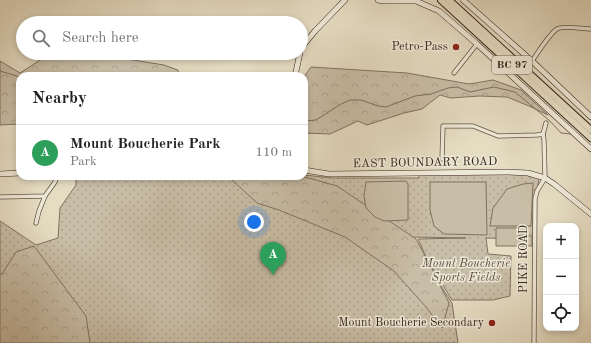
<!DOCTYPE html>
<meta charset="utf-8">
<style>
:root{--surface:#fff;--page:#f2f2f2;--text:#222;--muted:#767676;--line:#e0e0e0;--accent:#2563eb}
body{margin:0;font-family:"Old Standard TT",serif;background:var(--page);color:var(--text)}
.controls{position:absolute;right:12px;bottom:12px;display:grid;overflow:hidden;border-radius:8px;box-shadow:0 2px 6px #0003}
.controls button{width:36px;height:36px;display:grid;place-items:center;padding:0;border:0;border-bottom:1px solid var(--line);background:var(--surface);color:var(--text);font:20px sans-serif}
.you{position:absolute;left:254px;top:222px;width:14px;height:14px;margin:-10px;border:3px solid #fff;border-radius:50%;background:#1a73e8;box-shadow:0 0 0 6px #1a73e833}
.badge{display:grid;place-items:center;width:26px;height:26px;border-radius:50%;background:var(--accent);color:#fff;font-size:13px;font-weight:700}
.pin{position:absolute;translate:-50% -33px;filter:drop-shadow(0 1px 2px #0008)}
.pin::after{content:'';position:absolute;top:21px;width:14px;height:12px;background:inherit;clip-path:polygon(0 0,100% 0,50% 100%)}
.list{margin:0;padding:0;list-style:none}
h2{display:flex;justify-content:space-between;align-items:center;height:52px;margin:0;padding:0 16px;font-size:17px}
h2 small{font-size:13px;font-weight:400;color:var(--muted)}
.list li{display:grid;grid-template-columns:26px 1fr auto;gap:12px;align-items:center;box-sizing:border-box;height:56px;padding:0 16px;border-top:1px solid var(--line)}
.list b{display:block;font-size:15px;white-space:nowrap}
.list p{margin:0;font-size:13px;white-space:nowrap;color:var(--muted)}
.list em{font-size:13px;font-style:normal;color:var(--muted)}
.icon{flex:none;width:22px;height:22px;fill:none;stroke:currentColor;stroke-width:2;stroke-linecap:round;stroke-linejoin:round}
.map{position:relative;flex:none;width:591px;height:343px;overflow:hidden}
.search{position:absolute;background:var(--surface);box-shadow:0 2px 6px #0003;left:16px;top:16px;width:292px;height:44px;display:flex;align-items:center;gap:10px;box-sizing:border-box;padding:0 14px;border-radius:22px;color:var(--muted);font-size:15px}
.panel{position:absolute;background:var(--surface);box-shadow:0 2px 6px #0003;left:16px;top:72px;width:292px;height:108px;border-radius:12px}
.map>svg:first-child{display:block}
.grass{fill:url(#grass-dots);stroke:#807261}
.forest{fill:url(#forest-crowns);stroke:#807261}
.garden{fill:#c8bda6;stroke:#807261}
.lines{fill:none;stroke-linecap:round;stroke-linejoin:round}
.stream{stroke:#7c6f5e;stroke-width:1}
.street-casing{stroke:#635546;stroke-width:5}
.secondary-casing{stroke:#38281c;stroke-width:6}
.highway-casing{stroke:#38281c;stroke-width:8}
.street{stroke:#eee8d7;stroke-width:3.5}
.secondary{stroke:#eee8d7;stroke-width:5}
.highway{stroke:#e5dcc2;stroke-width:6}
.poi-dot{fill:#8f2418;stroke:#eee8d7;stroke-width:1.5}
.labels{text-anchor:middle;dominant-baseline:central;stroke-width:3;stroke-linejoin:round;paint-order:stroke}
.shield{fill:#eee8d7;stroke:#6f6254;stroke-width:1}
.shield-label{font-size:11px;font-weight:bold;fill:#38281c}
.poi-label{font-size:12px;fill:#38281c;stroke:#eee8d7;text-anchor:end}
.street-label{font-size:12px;fill:#38281c;stroke:#eee8d7}
.park-label{font-size:12px;font-style:italic;fill:#5c4d3e;stroke:#eee8d7}
</style>
<div class="map">
<svg width="591" height="343" viewBox="0 0 591 343">
<defs>
<pattern id="grass-dots" width="8" height="8" patternUnits="userSpaceOnUse"><rect width="8" height="8" fill="#c8bda6"/><path d="M2 2h.1M6 6h.1" fill="none" stroke="#ada28e" stroke-width="1.8" stroke-linecap="round"/></pattern>
<pattern id="forest-crowns" width="20" height="18" patternUnits="userSpaceOnUse"><rect width="20" height="18" fill="#c8bda6"/><path d="M2 6a3 3 0 1 1 6 0M12 15a3 3 0 1 1 6 0" fill="none" stroke="#ada28e"/></pattern>
</defs>
<rect width="100%" height="100%" fill="#e5dcc2"/>
<filter id="stains"><feTurbulence type="fractalNoise" baseFrequency=".005" numOctaves="4"/><feColorMatrix values="0 0 0 0 .2 0 0 0 0 .09 0 0 0 0 .02 0 0 0 .5 -.17"/></filter>
<radialGradient id="worn" r=".72"><stop offset=".6" stop-color="#630" stop-opacity="0"/><stop offset="1" stop-color="#630" stop-opacity=".3"/></radialGradient>
<!-- grass -->
<polygon class="grass" points="418,171 508,171 539,178 533,217 533,239 486,238 488,254 511,256 510,296 493,300 452,300 427,259 418,239 466,238 410,237 452,303 458,343 0,343 0,221 36,245 58,238 60,208 76,185 76,176 304,176 304,175 333,178 419,178"/>
<!-- forest -->
<g class="forest">
<polygon points="51,53 89,53 164,65 178,70 179,76 20,76 20,125 19,124 0,125 0,61 20,73"/>
<polygon points="311,67 407,73 469,84 493,80 521,90 548,115 529,106 507,97 479,96 451,98 440,95 422,109 404,113 367,125 358,121 330,134 304,133 304,77"/>
<polygon points="234,176 301,176 337,186 416,239 432,269 449,303 442,328 426,307 394,271 345,237 279,210 257,203 231,179"/>
<polygon points="34,246 86,316 90,343 0,343 0,274 2,274 16,252"/>
</g>
<!-- garden -->
<g class="garden">
<polygon points="406,181 408,184 408,220 384,221 375,217 366,208 364,196 366,182"/>
<polygon points="430,182 486,182 487,235 444,234 434,226 430,210"/>
<polygon points="533,183 531,226 490,226 493,208 507,189 523,184"/>
<polygon points="496,228 519,228 519,236 532,236 532,246 496,246"/>
</g>
<g class="lines">
<!-- stream -->
<g class="stream">
<polyline points="0,71 20,77"/>
<polyline points="304,121 316,120 341,104 350,100 361,100 378,106 386,107 415,96 431,94 448,88 457,87 470,92 494,87 515,92 550,121 561,133 571,134"/>
</g>
<!-- street casing -->
<g class="street-casing">
<g id="street">
<path d="M532 61C537 54 550 33 557 29 564 25 582 29 591 29"/>
<polyline points="454,73 477,44"/>
<polyline points="543,134 546,123"/>
<polyline points="442,159 443,126 473,126 498,136 537,135 543,134 544,140 545,178 537,191 535,199 534,343"/>
<polyline points="0,197 45,196 55,182 57,176"/>
<polyline points="36,223 39,211 45,196"/>
</g>
</g>
<!-- secondary casing -->
<g class="secondary-casing">
<g id="secondary">
<polyline points="378,0 383,1 416,1 439,11 477,44 591,149"/>
<polyline points="463,0 532,61 591,117"/>
<polyline points="301,48 315,31 345,0"/>
<polyline points="295,76 300,53"/>
<polyline points="304,170 329,174 508,172 528,173 545,178 554,184 591,214"/>
<polyline points="0,174 20,173"/>
</g>
</g>
<!-- highway casing -->
<g class="highway-casing">
<g id="highway">
<polyline points="441,0 591,138"/>
<polyline points="449,0 591,130"/>
</g>
</g>
<!-- street -->
<use href="#street" class="street"/>
<!-- secondary -->
<use href="#secondary" class="secondary"/>
<!-- highway -->
<use href="#highway" class="highway"/>
</g>
<!-- markers -->
<g class="poi-dot">
<circle cx="456" cy="47" r="4"/>
<circle cx="492" cy="323" r="4"/>
</g>
<g class="labels">
<!-- shield labels -->
<rect class="shield" x="492" y="56" width="40" height="18" rx="3"/>
<g class="shield-label">
<text x="512" y="65">BC 97</text>
</g>
<!-- poi labels -->
<g class="poi-label">
<text x="448" y="47">Petro-Pass</text>
<text x="484" y="323">Mount Boucherie Secondary</text>
</g>
<!-- street labels -->
<g class="street-label">
<text transform="translate(425 163) rotate(-1)">EAST BOUNDARY ROAD</text>
<text transform="translate(524 259) rotate(-90)">PIKE ROAD</text>
</g>
<!-- park labels -->
<g class="park-label">
<text x="466" y="264">Mount Boucherie<tspan x="466" dy="14">Sports Fields</tspan></text>
</g>
</g>
<rect width="100%" height="100%" filter="url(#stains)"/>
<rect width="100%" height="100%" fill="url(#worn)"/>
</svg>
<div class="controls">
<button>+</button>
<button>−</button>
<button><svg class="icon" aria-label="locate" viewBox="0 0 24 24"><circle cx="12" cy="12" r="6"/><path d="M12 2v4M12 18v4M2 12h4M18 12h4"/></svg></button>
</div>
<div class="you"></div>
<div class="pin badge" style="left:273px;top:275px;background:#2e9e5b">A</div>
<div class="search"><svg class="icon" aria-label="search" viewBox="0 0 24 24"><circle cx="10" cy="10" r="6"/><path d="M15 15l6 6"/></svg>Search here</div>
<section class="panel">
<h2>Nearby<small></small></h2>
<ul class="list">
<li><span class="badge" style="background:#2e9e5b">A</span><div><b>Mount Boucherie Park</b><p>Park</p></div><em>110 m</em></li>
</ul>
</section>
</div>
